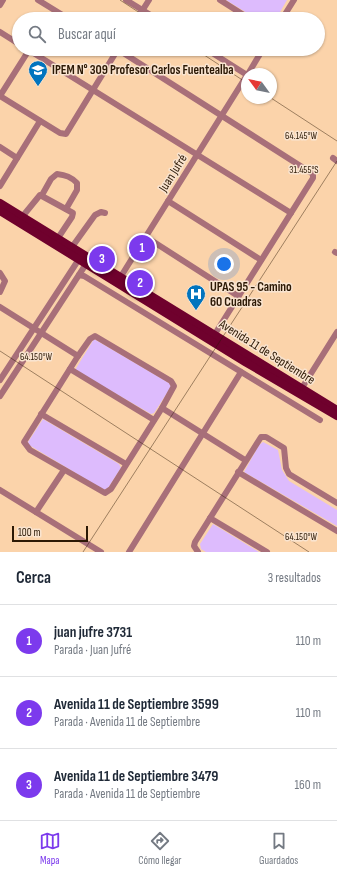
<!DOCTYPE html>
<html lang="es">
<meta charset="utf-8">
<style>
:root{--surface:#fff;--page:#f2f2f3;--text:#1f2937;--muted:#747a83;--line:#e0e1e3;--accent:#7c3aed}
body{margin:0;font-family:"Sofia Sans Condensed",sans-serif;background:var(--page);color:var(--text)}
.compass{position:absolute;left:241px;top:68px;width:36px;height:36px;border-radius:50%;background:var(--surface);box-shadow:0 1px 3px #0004;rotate:303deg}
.scale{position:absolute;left:12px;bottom:10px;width:76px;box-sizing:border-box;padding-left:4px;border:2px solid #2c1905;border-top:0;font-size:11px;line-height:14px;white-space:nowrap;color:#2c1905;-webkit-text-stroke:3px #f9e4d0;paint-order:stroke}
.you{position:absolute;left:224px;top:264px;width:14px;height:14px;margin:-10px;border:3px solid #fff;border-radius:50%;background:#1a73e8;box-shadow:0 0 0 6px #1a73e833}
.badge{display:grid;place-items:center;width:26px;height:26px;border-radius:50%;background:var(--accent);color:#fff;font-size:13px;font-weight:700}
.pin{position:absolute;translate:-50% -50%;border:2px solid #fff;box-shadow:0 1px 4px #0006}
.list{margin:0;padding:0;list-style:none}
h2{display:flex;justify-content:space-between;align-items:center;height:52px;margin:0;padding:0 16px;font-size:17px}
h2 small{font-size:13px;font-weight:400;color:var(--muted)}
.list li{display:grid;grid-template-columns:26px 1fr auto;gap:12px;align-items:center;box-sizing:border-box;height:72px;padding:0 16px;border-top:1px solid var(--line)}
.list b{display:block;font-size:15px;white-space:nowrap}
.list p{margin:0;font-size:13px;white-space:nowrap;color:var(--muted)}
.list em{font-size:13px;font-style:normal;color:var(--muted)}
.icon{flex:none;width:22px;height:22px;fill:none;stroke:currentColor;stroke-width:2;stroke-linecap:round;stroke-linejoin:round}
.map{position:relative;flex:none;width:337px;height:552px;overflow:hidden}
.search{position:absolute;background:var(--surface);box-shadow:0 1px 3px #0004;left:12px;right:12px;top:12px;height:44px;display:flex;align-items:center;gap:10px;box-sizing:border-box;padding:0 14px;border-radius:22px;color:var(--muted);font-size:15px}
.sheet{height:268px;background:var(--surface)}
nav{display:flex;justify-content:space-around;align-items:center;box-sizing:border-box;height:56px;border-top:1px solid var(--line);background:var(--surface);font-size:11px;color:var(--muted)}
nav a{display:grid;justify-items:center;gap:2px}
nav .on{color:var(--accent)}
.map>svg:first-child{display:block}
.green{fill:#ddbbfd}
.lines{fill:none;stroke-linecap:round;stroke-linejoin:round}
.minor{stroke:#a86f79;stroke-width:6}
.major{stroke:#6f012d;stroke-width:8}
.ticks{fill:none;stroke:#2c1905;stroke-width:1;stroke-opacity:0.45}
.labels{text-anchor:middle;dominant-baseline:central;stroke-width:3;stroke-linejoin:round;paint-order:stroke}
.poi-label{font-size:13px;font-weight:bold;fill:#2c1905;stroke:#f9e4d0;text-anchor:start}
.street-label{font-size:13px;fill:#2c1905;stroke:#f9e4d0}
.ticks-label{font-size:10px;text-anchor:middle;fill:#2c1905;stroke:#f9e4d0;stroke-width:3;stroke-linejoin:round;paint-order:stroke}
</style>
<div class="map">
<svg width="337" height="552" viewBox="0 0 337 552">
<rect width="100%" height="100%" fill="#fbd3aa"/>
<!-- green -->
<g class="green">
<polygon points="226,0 287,0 276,19 257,19"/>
<polygon points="94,339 169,383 171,387 154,413 151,414 75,370"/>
<polygon points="43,419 119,464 121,468 108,488 104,490 29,445 28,442"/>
<polygon points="263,442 278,450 282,470 289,481 337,510 337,526 244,472 259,445"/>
<polygon points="213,524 259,552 206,552 201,549 200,544"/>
</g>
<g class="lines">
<!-- minor -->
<g class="minor">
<polyline points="38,0 69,19"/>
<polyline points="126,0 157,19"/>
<polyline points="220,0 250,19"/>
<polyline points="0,5 3,0"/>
<polyline points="137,19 149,0"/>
<polyline points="282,19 294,0"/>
<polyline points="0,32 19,44"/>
<polyline points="27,49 291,213"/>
<polyline points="117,49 313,174 313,178 213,337"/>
<polyline points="206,49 247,75"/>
<polyline points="248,74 263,49"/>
<polyline points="0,96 60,133 66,134 118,49"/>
<polyline points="0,96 29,50"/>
<polyline points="0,147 17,158"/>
<polyline points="333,158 337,161"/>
<polyline points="0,186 40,121"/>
<path d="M42 195 51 179 57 174C66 175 71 177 77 183V190L66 209"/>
<polyline points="168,201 261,260"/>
<polyline points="22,217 40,195 73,213 72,217 58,238"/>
<polyline points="146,237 238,296"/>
<polyline points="72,247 95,215 101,212 105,213"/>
<polyline points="335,252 337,253"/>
<polyline points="0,273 5,281 0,292"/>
<polyline points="79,275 84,276 320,420"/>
<polyline points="118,281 247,75"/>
<polyline points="0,307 78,356"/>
<polygon points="95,336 171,381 174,386 162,408 111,489 105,493 30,450 24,442 78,356 90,339"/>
<polyline points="70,369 154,420"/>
<polyline points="0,380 81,256"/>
<polyline points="300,391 337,332"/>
<polyline points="0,396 88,261"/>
<polyline points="162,408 245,460"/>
<polyline points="41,414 126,464"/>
<polyline points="238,472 337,531"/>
<polyline points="0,490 101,552"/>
<polyline points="36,512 64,470"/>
<polyline points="210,518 267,552"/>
<polyline points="129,552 241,372"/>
<polyline points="198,552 194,546 195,542 261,437 266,437 284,448 286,468 289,474 337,503"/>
</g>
<!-- major -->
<g class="major">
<polyline points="0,203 337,410"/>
<polyline points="0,211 245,362 337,416"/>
</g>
</g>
<!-- ticks -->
<path class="ticks" d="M120 0 149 19M195 49 247 83M271 98 337 141M0 351 309 552M83 552 337 161"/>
<!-- icons -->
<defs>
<g id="school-pin" transform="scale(1)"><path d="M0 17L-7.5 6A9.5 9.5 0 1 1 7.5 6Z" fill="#0174be" stroke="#f9e4d0"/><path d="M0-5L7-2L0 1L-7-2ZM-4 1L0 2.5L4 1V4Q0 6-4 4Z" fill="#fff"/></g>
<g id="hospital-pin" transform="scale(1)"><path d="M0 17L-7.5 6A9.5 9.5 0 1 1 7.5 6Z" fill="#0174be" stroke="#f9e4d0"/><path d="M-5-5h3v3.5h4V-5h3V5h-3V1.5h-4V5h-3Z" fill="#fff"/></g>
</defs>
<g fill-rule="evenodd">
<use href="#school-pin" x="38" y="70"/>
<use href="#hospital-pin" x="196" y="294"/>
</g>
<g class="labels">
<!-- poi labels -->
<g class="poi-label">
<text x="52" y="70">IPEM N° 309 Profesor Carlos Fuentealba</text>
<text x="210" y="287">UPAS 95 - Camino<tspan x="210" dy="15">60 Cuadras</tspan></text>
</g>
<!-- street labels -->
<g class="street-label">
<text transform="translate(173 173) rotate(-58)">Juan Jufré</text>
<text transform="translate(267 352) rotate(32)">Avenida 11 de Septiembre</text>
</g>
</g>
<g class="ticks-label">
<text x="301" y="139">64.145°W</text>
<text x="304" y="173">31.455°S</text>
<text x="36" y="360">64.150°W</text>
<text x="301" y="540">64.150°W</text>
</g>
</svg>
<svg class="compass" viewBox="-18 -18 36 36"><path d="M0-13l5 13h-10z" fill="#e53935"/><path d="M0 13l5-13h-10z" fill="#747a83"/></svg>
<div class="scale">100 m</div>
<div class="you"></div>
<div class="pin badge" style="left:142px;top:248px">1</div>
<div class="pin badge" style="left:140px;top:283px">2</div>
<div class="pin badge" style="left:102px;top:259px">3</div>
<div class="search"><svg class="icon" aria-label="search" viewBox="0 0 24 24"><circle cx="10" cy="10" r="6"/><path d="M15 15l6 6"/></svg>Buscar aquí</div>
</div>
<section class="sheet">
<h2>Cerca<small>3 resultados</small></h2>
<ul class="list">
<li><span class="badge">1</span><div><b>juan jufre 3731</b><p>Parada · Juan Jufré</p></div><em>110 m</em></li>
<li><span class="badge">2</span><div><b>Avenida 11 de Septiembre 3599</b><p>Parada · Avenida 11 de Septiembre</p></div><em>110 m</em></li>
<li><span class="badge">3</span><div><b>Avenida 11 de Septiembre 3479</b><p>Parada · Avenida 11 de Septiembre</p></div><em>160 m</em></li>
</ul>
</section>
<nav>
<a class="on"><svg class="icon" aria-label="map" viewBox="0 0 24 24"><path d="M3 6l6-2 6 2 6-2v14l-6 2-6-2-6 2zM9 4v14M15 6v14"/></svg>Mapa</a>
<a><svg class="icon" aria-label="directions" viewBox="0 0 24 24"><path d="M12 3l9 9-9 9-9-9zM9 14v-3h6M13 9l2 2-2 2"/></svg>Cómo llegar</a>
<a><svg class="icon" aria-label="saved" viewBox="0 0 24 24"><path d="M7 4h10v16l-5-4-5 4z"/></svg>Guardados</a>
</nav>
